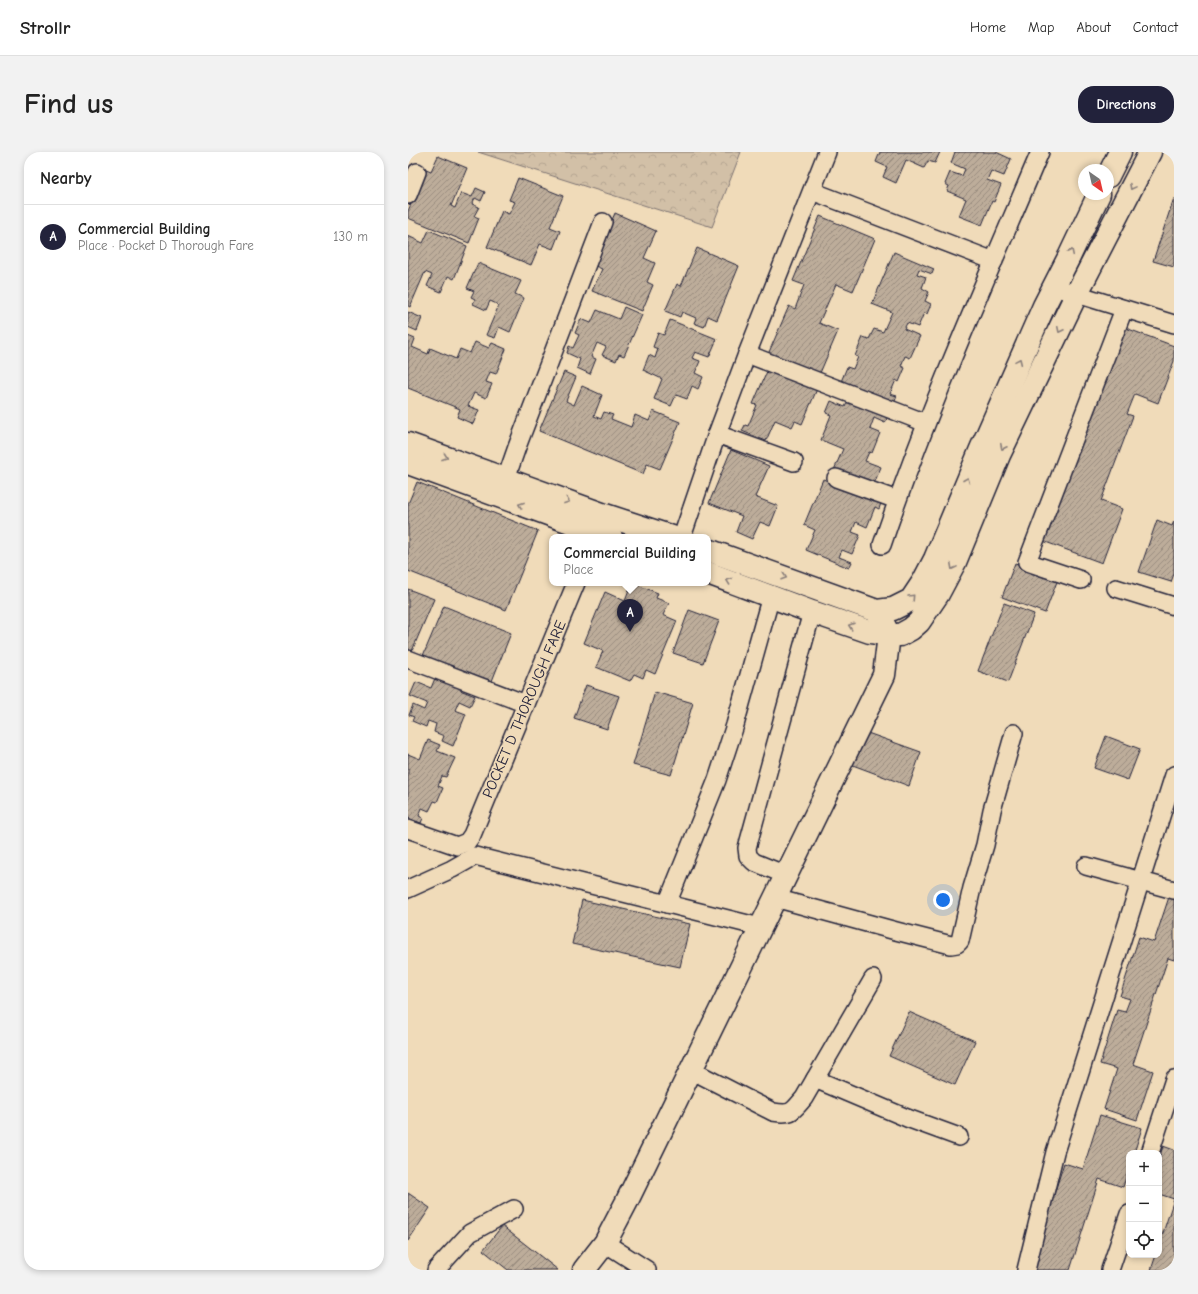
<!DOCTYPE html>
<meta charset="utf-8">
<style>
:root{--surface:#fff;--page:#f2f2f2;--text:#222;--muted:#767676;--line:#e0e0e0;--accent:#22223b}
body{margin:0;font-family:"Comic Neue",sans-serif;background:var(--page);color:var(--text)}
.controls{position:absolute;right:12px;bottom:12px;display:grid;overflow:hidden;border-radius:8px;box-shadow:0 2px 6px #0003}
.controls button{width:36px;height:36px;display:grid;place-items:center;padding:0;border:0;border-bottom:1px solid var(--line);background:var(--surface);color:var(--text);font:20px sans-serif}
.compass{position:absolute;left:670px;top:12px;width:36px;height:36px;border-radius:50%;background:var(--surface);box-shadow:0 2px 6px #0003;rotate:146deg}
.you{position:absolute;left:535px;top:748px;width:14px;height:14px;margin:-10px;border:3px solid #fff;border-radius:50%;background:#1a73e8;box-shadow:0 0 0 6px #1a73e833}
.badge{display:grid;place-items:center;width:26px;height:26px;border-radius:50%;background:var(--accent);color:#fff;font-size:13px;font-weight:700}
.pin{position:absolute;translate:-50% -33px;filter:drop-shadow(0 1px 2px #0008)}
.pin::after{content:'';position:absolute;top:21px;width:14px;height:12px;background:inherit;clip-path:polygon(0 0,100% 0,50% 100%)}
.popup{position:absolute;left:141px;top:382px;width:162px;height:52px;box-sizing:border-box;display:grid;place-content:center;border-radius:8px;background:var(--surface);filter:drop-shadow(0 1px 3px #0005);font-size:13px;white-space:nowrap;color:var(--muted)}
.popup b{font-size:15px;color:var(--text)}
.popup::after{content:'';position:absolute;left:50%;top:100%;margin-left:-8px;border:8px solid transparent;border-top-color:var(--surface)}
.list{margin:0;padding:0;list-style:none}
h2{display:flex;justify-content:space-between;align-items:center;height:52px;margin:0;padding:0 16px;font-size:17px}
h2 small{font-size:13px;font-weight:400;color:var(--muted)}
.list li{display:grid;grid-template-columns:26px 1fr auto;gap:12px;align-items:center;box-sizing:border-box;height:64px;padding:0 16px;border-top:1px solid var(--line)}
.list b{display:block;font-size:15px;white-space:nowrap}
.list p{margin:0;font-size:13px;white-space:nowrap;color:var(--muted)}
.list em{font-size:13px;font-style:normal;color:var(--muted)}
.icon{flex:none;width:22px;height:22px;fill:none;stroke:currentColor;stroke-width:2;stroke-linecap:round;stroke-linejoin:round}
.map{position:relative;flex:none;width:766px;height:1118px;overflow:hidden;border-radius:16px}
header{display:flex;align-items:center;gap:24px;box-sizing:border-box;height:56px;padding:0 20px;background:var(--surface);border-bottom:1px solid var(--line)}
header strong{font-size:19px}
nav{display:flex;gap:22px;margin-inline-start:auto;font-size:14px}
.intro{display:flex;align-items:center;justify-content:space-between;box-sizing:border-box;height:96px;padding:0 24px}
h1{margin:0;font-size:28px}
.button{padding:10px 18px;border-radius:16px;background:var(--accent);color:#fff;font-size:14px;font-weight:700}
main{display:flex;gap:24px;padding:0 24px}
aside{flex:1;background:var(--surface);border-radius:16px;box-shadow:0 2px 6px #0003}
.map>svg:first-child{display:block}
.forest{fill:url(#forest-crowns);stroke:#7a7171}
.building{fill:url(#building-hatch);stroke:#22223b}
.lines{fill:none;stroke-linecap:round;stroke-linejoin:round}
.street-casing{stroke:#22223b;stroke-width:20}
.secondary-casing{stroke:#22223b;stroke-width:25}
.street{stroke:#f0dbb9;stroke-width:17}
.secondary{stroke:#f0dbb9;stroke-width:22}
.oneway{stroke:#897e7a}
.labels{text-anchor:middle;dominant-baseline:central;stroke-width:3.5;stroke-linejoin:round;paint-order:stroke}
.street-label{font-size:15px;fill:#22223b;stroke:#f0dbb9}
</style>
<header>
<strong>Strollr</strong>
<nav><a>Home</a><a>Map</a><a>About</a><a>Contact</a></nav>
</header>
<div class="intro"><h1>Find us</h1><a class="button">Directions</a></div>
<main>
<aside>
<h2>Nearby<small></small></h2>
<ul class="list">
<li><span class="badge">A</span><div><b>Commercial Building</b><p>Place · Pocket D Thorough Fare</p></div><em>130 m</em></li>
</ul>
</aside>
<div class="map">
<svg width="766" height="1118" viewBox="0 0 766 1118">
<defs>
<pattern id="forest-crowns" width="20" height="18" patternUnits="userSpaceOnUse"><rect width="20" height="18" fill="#d2c0a7"/><path d="M2 6a3 3 0 1 1 6 0M12 15a3 3 0 1 1 6 0" fill="none" stroke="#b4a591"/></pattern>
<pattern id="building-hatch" width="6" height="6" patternUnits="userSpaceOnUse"><rect width="6" height="6" fill="#bdad9a"/><path d="M-1 1l2-2M0 6l6-6M5 7l2-2" fill="none" stroke="#998c7f"/></pattern>
</defs>
<rect width="100%" height="100%" fill="#f0dbb9"/>
<filter id="ink" filterUnits="userSpaceOnUse"><feTurbulence type="fractalNoise" baseFrequency=".025" numOctaves="2"/><feDisplacementMap in="SourceGraphic" scale="8" xChannelSelector="R" yChannelSelector="G"/><feConvolveMatrix kernelMatrix="1 2 1 2 8 2 1 2 1" color-interpolation-filters="sRGB"/></filter>
<g filter="url(#ink)">
<!-- forest -->
<polygon class="forest" points="70,0 333,0 304,75"/>
<!-- building -->
<g class="building">
<polygon points="472,0 532,0 527,11 520,9 516,16 498,8 488,31 475,25 479,15 468,10"/>
<polygon points="547,0 588,0 603,7 596,24 583,19 579,28 593,33 586,50 584,49 574,73 551,64 558,47 539,39 541,34 537,32 542,20 554,24 557,17 543,11"/>
<polygon points="30,4 59,16 43,54 47,56 53,41 64,45 68,36 77,40 73,49 67,46 64,52 71,55 66,64 71,66 61,91 0,66 0,59 18,17 23,19"/>
<polygon points="110,26 155,44 142,75 152,79 145,97 132,92 123,113 79,95 94,59 101,62 107,50 101,48"/>
<polygon points="766,46 766,115 745,109"/>
<polygon points="207,61 248,79 236,106 247,111 239,130 245,133 234,159 184,139 194,117 185,113"/>
<polygon points="412,64 467,87 445,139 428,132 411,171 430,179 409,228 358,207 381,154 387,157 396,133 385,129"/>
<polygon points="21,78 59,94 46,127 40,124 33,140 19,134 24,123 17,120 2,155 0,154 0,84 15,91"/>
<polygon points="289,96 331,114 309,168 300,164 296,175 286,171 288,166 274,160 272,165 257,159 269,132 273,134"/>
<polygon points="486,100 526,117 524,122 511,117 509,122 518,125 514,136 521,140 517,149 523,152 519,162 516,161 510,175 499,171 496,177 512,184 502,206 497,204 493,214 497,216 491,230 488,228 482,242 489,244 485,254 432,232 439,215 445,217 450,205 447,204 455,185 461,187 466,177 475,180 484,160 464,152"/>
<polygon points="70,111 113,129 107,142 116,146 102,180 91,175 87,186 78,183 91,153 82,149 78,158 65,152 67,147 63,145 66,139 59,136"/>
<polygon points="216,155 234,163 216,204 211,202 208,209 194,203 198,195 189,191 183,205 188,207 182,222 169,216 172,207 159,201 161,194 165,196 171,183 167,181 173,167 183,171 189,158 211,167"/>
<polygon points="0,160 14,166 9,179 0,175"/>
<polygon points="262,168 309,187 301,205 287,200 284,206 292,209 287,221 295,225 290,237 284,234 279,247 268,243 263,254 246,247 254,227 235,218 241,203 247,206 250,197 245,195 250,181 256,183"/>
<polygon points="715,175 766,194 766,209 750,251 727,242 719,262 725,264 693,349 714,357 694,411 635,389"/>
<polygon points="0,184 7,187 4,195 20,202 22,196 48,207 52,197 62,201 67,190 81,196 84,191 98,197 88,222 82,220 78,230 84,232 78,246 66,241 60,254 71,258 65,272 49,265 52,257 0,236"/>
<polygon points="360,217 409,237 394,272 387,269 384,275 367,268 358,289 334,279 337,273 340,274 349,253 345,252"/>
<polygon points="156,220 168,225 158,249 166,253 174,234 194,243 186,264 193,267 196,260 205,263 203,267 223,275 227,263 241,269 245,259 272,270 252,317 239,312 235,322 131,279"/>
<polygon points="443,243 482,259 477,271 466,266 462,277 472,281 464,301 461,300 457,309 473,315 465,334 426,318 435,297 413,288 423,263 418,261 423,249 437,255"/>
<polygon points="323,298 361,314 347,345 370,354 362,374 352,370 344,387 328,380 334,364 301,351"/>
<polygon points="415,327 473,351 471,357 467,355 459,375 448,370 444,380 452,383 444,402 434,398 431,405 444,410 441,416 398,398 407,378 396,373"/>
<polygon points="9,330 130,379 98,458 0,419 0,352"/>
<polygon points="749,368 764,374 766,369 766,422 763,430 731,420"/>
<polygon points="607,411 650,427 637,461 594,445"/>
<polygon points="224,431 250,441 248,446 261,451 255,463 269,469 247,522 238,518 235,526 226,522 222,529 188,515 195,499 176,491 197,440 217,449"/>
<polygon points="0,437 26,447 1,506 0,505"/>
<polygon points="596,451 626,462 600,530 570,519"/>
<polygon points="36,454 103,481 82,534 14,506"/>
<polygon points="281,458 311,469 295,511 265,501"/>
<polygon points="30,519 56,529 52,538 67,544 62,554 51,549 47,558 58,562 45,594 34,589 36,584 26,580 28,572 20,569 18,575 4,569 6,565 1,563 5,553 16,558 19,551 2,544 8,530 23,536"/>
<polygon points="178,533 211,544 199,577 166,566"/>
<polygon points="247,540 285,551 263,623 225,613"/>
<polygon points="454,579 513,600 501,634 442,612"/>
<polygon points="698,584 732,597 720,628 686,616"/>
<polygon points="20,588 32,593 29,599 47,606 38,625 34,624 30,634 35,636 29,650 26,649 21,659 14,656 11,664 15,666 13,671 0,666 0,602 12,607"/>
<polygon points="761,745 766,747 766,808 760,806 725,912 745,919 729,968 696,957 709,917 692,912 709,858 717,860 722,847 712,844 731,785 746,790"/>
<polygon points="174,748 282,772 272,815 164,792"/>
<polygon points="501,860 567,889 547,933 481,904"/>
<polygon points="692,963 734,976 726,1001 721,1001 721,1015 715,1035 691,1027 662,1118 622,1118 656,1011 675,1017"/>
<polygon points="755,994 766,998 766,1118 743,1118 748,1103 751,1103 751,1093 766,1047 751,1042 751,1007"/>
<polygon points="0,1041 22,1056 0,1089"/>
<polygon points="94,1074 150,1118 100,1118 75,1098"/>
</g>
<g class="lines">
<!-- street casing -->
<g class="street-casing">
<g id="street">
<polyline points="404,39 586,109"/>
<polyline points="0,43 9,20"/>
<polyline points="646,135 766,172"/>
<polyline points="339,202 518,271"/>
<polyline points="309,282 386,310"/>
<polyline points="428,326 489,348"/>
<polyline points="94,338 109,295 195,70"/>
<polyline points="274,385 309,282 339,202 419,0"/>
<path d="M474 393C519 259 577 130 632 0"/>
<polyline points="673,428 619,410 716,157"/>
<polyline points="708,436 766,454"/>
<polyline points="0,507 118,552"/>
<polyline points="0,677 49,694 59,690 64,683 168,431"/>
<polyline points="678,714 766,738"/>
<polyline points="378,723 346,710 340,704 339,696 404,460"/>
<polyline points="0,737 44,717 67,704 352,775"/>
<polyline points="367,746 488,779 543,793 549,792 552,789 564,736 577,693 584,658 606,581"/>
<polyline points="259,752 309,628 327,573 363,444"/>
<path d="M283 918 365 960C384 963 384 960 396 946L465 827"/>
<polyline points="407,927 499,966 551,985"/>
<polyline points="742,1001 766,927"/>
<polyline points="197,1091 239,1118"/>
<polyline points="28,1118 62,1081 106,1057"/>
<polyline points="618,1118 647,1000 766,623"/>
<polyline points="702,1118 721,1062"/>
</g>
</g>
<!-- secondary casing -->
<g class="secondary-casing">
<g id="secondary">
<polyline points="700,24 712,0"/>
<polyline points="0,292 197,363 264,385"/>
<polyline points="0,311 203,385"/>
<polyline points="300,398 469,459 485,457 503,448 515,430 527,407 573,297 636,154 661,105 691,42"/>
<polyline points="300,421 404,460 462,480 481,483 492,483 503,477 511,470 530,442 547,410 591,303 668,143 742,0"/>
<polyline points="176,1118 197,1091 218,1051 476,523 481,483 469,459"/>
</g>
</g>
<!-- street -->
<use href="#street" class="street"/>
<!-- secondary -->
<use href="#secondary" class="secondary"/>
</g>
<!-- one-way arrows -->
<defs><path id="oneway-chevron" d="M-2-3.5L2.5 0L-2 3.5" fill="none" stroke-width="1.6" stroke-linecap="round" stroke-linejoin="round"/></defs>
<g class="oneway">
<use href="#oneway-chevron" transform="translate(724 35) rotate(118)"/>
<use href="#oneway-chevron" transform="translate(663 100) rotate(-64)"/>
<use href="#oneway-chevron" transform="translate(652 178) rotate(116)"/>
<use href="#oneway-chevron" transform="translate(611 209) rotate(-66)"/>
<use href="#oneway-chevron" transform="translate(595 295) rotate(116)"/>
<use href="#oneway-chevron" transform="translate(37 305) rotate(20)"/>
<use href="#oneway-chevron" transform="translate(559 328) rotate(-68)"/>
<use href="#oneway-chevron" transform="translate(159 349) rotate(20)"/>
<use href="#oneway-chevron" transform="translate(113 353) rotate(-160)"/>
<use href="#oneway-chevron" transform="translate(545 415) rotate(118)"/>
<use href="#oneway-chevron" transform="translate(376 425) rotate(19)"/>
<use href="#oneway-chevron" transform="translate(321 429) rotate(-160)"/>
<use href="#oneway-chevron" transform="translate(504 445) rotate(-47)"/>
<use href="#oneway-chevron" transform="translate(443 474) rotate(-161)"/>
</g>
</g>
<g class="labels">
<!-- street labels -->
<g class="street-label">
<text transform="translate(116 557) rotate(-67)">POCKET D THOROUGH FARE</text>
</g>
</g>
</svg>
<div class="controls">
<button>+</button>
<button>−</button>
<button><svg class="icon" aria-label="locate" viewBox="0 0 24 24"><circle cx="12" cy="12" r="6"/><path d="M12 2v4M12 18v4M2 12h4M18 12h4"/></svg></button>
</div>
<svg class="compass" viewBox="-18 -18 36 36"><path d="M0-13l5 13h-10z" fill="#e53935"/><path d="M0 13l5-13h-10z" fill="#767676"/></svg>
<div class="you"></div>
<div class="pin badge" style="left:222px;top:480px">A</div>
<div class="popup"><b>Commercial Building</b>Place</div>
</div>
</main>
